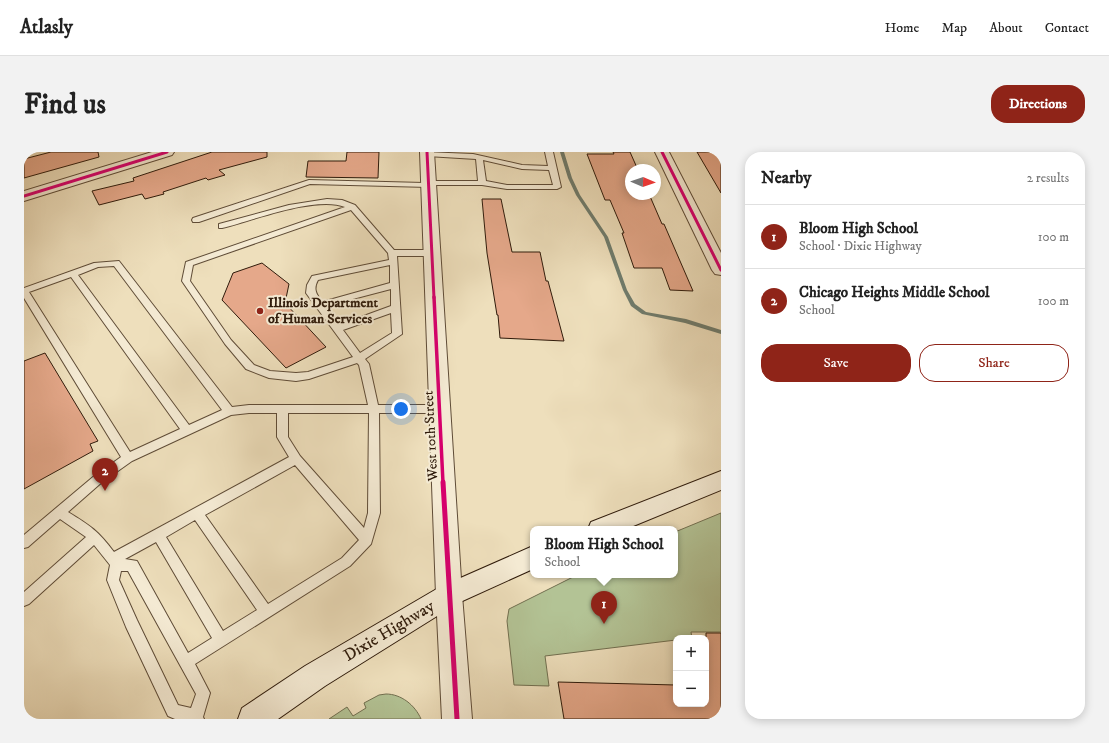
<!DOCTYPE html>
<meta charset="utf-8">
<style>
:root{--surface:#fff;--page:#f2f2f2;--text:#222;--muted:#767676;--line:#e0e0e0;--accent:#8f2418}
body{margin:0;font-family:"IM FELL DW Pica",serif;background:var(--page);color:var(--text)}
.controls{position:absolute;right:12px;bottom:12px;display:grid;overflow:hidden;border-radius:8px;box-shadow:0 2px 10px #0003}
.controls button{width:36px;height:36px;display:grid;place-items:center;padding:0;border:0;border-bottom:1px solid var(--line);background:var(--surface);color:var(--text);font:20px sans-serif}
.compass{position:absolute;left:601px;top:12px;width:36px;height:36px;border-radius:50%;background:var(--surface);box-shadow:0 2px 10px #0003;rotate:92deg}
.you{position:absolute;left:377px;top:257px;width:14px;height:14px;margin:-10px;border:3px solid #fff;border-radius:50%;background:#1a73e8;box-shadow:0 0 0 6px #1a73e833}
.badge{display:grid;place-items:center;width:26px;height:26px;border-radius:50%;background:var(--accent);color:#fff;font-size:13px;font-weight:700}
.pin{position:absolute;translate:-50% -33px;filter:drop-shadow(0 1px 2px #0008)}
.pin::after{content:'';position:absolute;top:21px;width:14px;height:12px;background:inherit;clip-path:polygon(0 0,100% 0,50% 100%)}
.popup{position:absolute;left:506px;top:374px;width:148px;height:52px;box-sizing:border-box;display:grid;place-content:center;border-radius:8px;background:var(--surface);filter:drop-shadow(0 1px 3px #0005);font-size:13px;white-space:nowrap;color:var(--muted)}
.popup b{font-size:15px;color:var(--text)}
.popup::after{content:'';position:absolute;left:50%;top:100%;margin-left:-8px;border:8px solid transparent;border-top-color:var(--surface)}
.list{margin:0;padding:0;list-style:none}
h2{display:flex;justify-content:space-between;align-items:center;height:52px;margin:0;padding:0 16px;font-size:17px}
h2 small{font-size:13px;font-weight:400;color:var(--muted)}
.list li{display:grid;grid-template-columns:26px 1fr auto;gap:12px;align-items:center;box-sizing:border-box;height:64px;padding:0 16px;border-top:1px solid var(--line)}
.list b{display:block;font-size:15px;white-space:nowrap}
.list p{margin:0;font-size:13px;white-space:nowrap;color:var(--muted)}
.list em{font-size:13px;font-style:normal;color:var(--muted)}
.actions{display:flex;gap:8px;padding:12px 16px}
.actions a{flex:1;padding:9px 0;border:1px solid var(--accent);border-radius:16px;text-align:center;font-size:14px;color:var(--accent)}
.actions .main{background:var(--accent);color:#fff}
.map{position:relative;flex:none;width:697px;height:567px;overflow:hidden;border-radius:16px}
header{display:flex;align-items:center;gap:24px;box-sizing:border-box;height:56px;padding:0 20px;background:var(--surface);border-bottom:1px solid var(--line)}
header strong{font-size:19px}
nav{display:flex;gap:22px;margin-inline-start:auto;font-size:14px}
.intro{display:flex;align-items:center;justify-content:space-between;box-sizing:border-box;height:96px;padding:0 24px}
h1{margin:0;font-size:28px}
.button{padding:10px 18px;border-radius:16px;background:var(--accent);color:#fff;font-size:14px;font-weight:700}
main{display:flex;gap:24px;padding:0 24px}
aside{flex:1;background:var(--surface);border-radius:16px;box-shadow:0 2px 10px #0003}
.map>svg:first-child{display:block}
.green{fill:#b3c395;stroke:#716f50}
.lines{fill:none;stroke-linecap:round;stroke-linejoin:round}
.stream{fill:#6f7c6d;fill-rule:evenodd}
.building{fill:#e5a88a;stroke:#2f1b0b}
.service-casing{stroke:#5f4c37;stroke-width:2}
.minor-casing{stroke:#5f4c37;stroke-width:2}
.secondary-casing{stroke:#2f1b0b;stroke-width:2}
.service{fill:#f4ead3;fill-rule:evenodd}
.minor{fill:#f4ead3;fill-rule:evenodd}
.secondary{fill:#f4ead3;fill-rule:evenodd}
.cycleway-far2-casing{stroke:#f4ead3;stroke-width:5}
.cycleway-far1-casing{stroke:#f4ead3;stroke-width:6}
.cycleway-casing{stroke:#f4ead3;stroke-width:8}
.cycleway-far2{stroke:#d6006c;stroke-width:3}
.cycleway-far1{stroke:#d6006c;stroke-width:3.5}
.cycleway{stroke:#d6006c;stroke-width:5}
.poi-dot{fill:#8f2418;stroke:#f4ead3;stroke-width:1.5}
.labels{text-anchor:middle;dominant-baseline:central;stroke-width:4;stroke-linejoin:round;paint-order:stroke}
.poi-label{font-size:14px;font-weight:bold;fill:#2f1b0b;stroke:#f4ead3;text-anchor:start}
.street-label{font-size:14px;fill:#2f1b0b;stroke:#f4ead3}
.near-street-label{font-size:17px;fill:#2f1b0b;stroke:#f4ead3}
</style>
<header>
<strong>Atlasly</strong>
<nav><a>Home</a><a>Map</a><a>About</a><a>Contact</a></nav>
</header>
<div class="intro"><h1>Find us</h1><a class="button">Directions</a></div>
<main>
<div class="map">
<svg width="697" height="567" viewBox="0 0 697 567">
<rect width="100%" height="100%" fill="#eedfbc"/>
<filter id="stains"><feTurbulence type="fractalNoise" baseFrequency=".005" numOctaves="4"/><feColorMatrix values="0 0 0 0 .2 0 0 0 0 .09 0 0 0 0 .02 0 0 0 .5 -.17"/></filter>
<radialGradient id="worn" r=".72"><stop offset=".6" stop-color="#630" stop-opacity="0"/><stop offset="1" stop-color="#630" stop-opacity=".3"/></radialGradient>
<!-- green -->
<g class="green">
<polygon points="697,361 697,480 667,480 668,486 652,486 652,488 521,504 525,534 490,533 483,469 485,457 553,423 651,423 651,380"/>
<path d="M362 542C377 542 391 553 397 567H305L323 555 329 564 342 556 340 551 355 543Z"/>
</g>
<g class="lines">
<!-- stream -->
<polygon class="stream" points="536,0 540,0 548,26 556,43 584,85 603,138 611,152 622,160 662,167 697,178 697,182 661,171 618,162 607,154 599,138 580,85 552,43 544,26"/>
</g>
<!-- building -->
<g class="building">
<polygon points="27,0 74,0 75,5 0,26 0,7"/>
<polygon points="188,0 243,0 243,5 195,18 201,23 184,28 182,26 139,40 140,42 121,47 118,42 75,53 68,39 110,29 109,26"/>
<polygon points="323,0 355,0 354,26 282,25 284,9 322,9"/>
<polygon points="589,0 606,0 614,18 607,18 607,42 625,42 638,72 640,72 669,139 646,138 638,116 610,116 598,81 600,81 586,48 581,48 563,2 590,2"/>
<polygon points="673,0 697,0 697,41"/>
<polygon points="458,47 477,47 488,100 516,100 522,129 524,129 540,189 476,186 474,163 473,163 463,101"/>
<polygon points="238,111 265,132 261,151 302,195 262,216 198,148 209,121"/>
<polygon points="21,201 74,289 66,292 69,299 0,337 0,209"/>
<polygon points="682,481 697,481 697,567 540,567 534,530 652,533 652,552 682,552"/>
</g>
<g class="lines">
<!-- service casing -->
<g class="service-casing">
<g id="service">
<path d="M400 0 449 2 498 13 524 14 521 0H529L537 35 533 37H483L458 33H409L405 35 286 32 175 70H169L168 68 169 66 285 28 400 31 404 29H454L452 7 403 4H400ZM459 8 498 17 525 18 529 33H483L462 29Z"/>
<path d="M303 47 318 48 331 53 370 98H408L412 101 408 104H373L378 182 341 207 345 212 354 253H416L420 254 421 257 420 260 416 261H355L356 361 347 392 326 414 171 512 186 541 179 565 180 567H151L144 564 102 475 83 428 86 413 70 393 5 452 0 454V440L62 385 36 367 4 395 0 396V383L69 325 97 305 0 146V136L70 111 95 109 208 255 225 253H344L335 213 333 211 285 227 272 229 245 226 222 217 201 192 158 129 162 110 321 55C293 43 227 69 198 76H195V72L265 53ZM327 58 364 101 365 108 288 124 283 133 282 141 329 205 284 220 272 221 246 219 230 213 207 188 166 129 169 113ZM366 113V131L298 150C292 142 289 137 294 128ZM90 114 198 258 165 273 54 123 74 115ZM47 125 156 277 106 300 5 140ZM367 137V154L315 173 302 154ZM367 161 368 181 336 201 319 178ZM225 261H253V285L265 305 90 400C74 379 67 374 44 360L77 331 108 309 207 263ZM264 261H345L344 361 340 376 276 304 264 285ZM271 313 335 388 318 406 244 452 181 363ZM171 368 233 458 199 479 142 385ZM132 390 188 486 164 501 113 409 101 407ZM97 419H104L172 542 167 556 154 553 113 468 95 428Z"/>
</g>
</g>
<!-- minor casing -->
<g class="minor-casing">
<g id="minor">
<polygon points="128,0 150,0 148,3 0,49 0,39"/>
<polygon points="396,0 410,0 438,443 448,567 418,567 412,443"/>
<polygon points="631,0 645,0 697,101 697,123 691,122 688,118"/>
</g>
</g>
<!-- secondary casing -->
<g class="secondary-casing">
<g id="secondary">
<polygon points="697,319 697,338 602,377 564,377 567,370"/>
<polygon points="509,394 509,417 434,451 301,534 254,567 214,567 218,556 281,514 416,435"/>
</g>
</g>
<!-- service -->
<use href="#service" class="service"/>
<!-- minor -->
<use href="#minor" class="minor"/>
<!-- secondary -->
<use href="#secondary" class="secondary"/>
<!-- cycleway-far2 casing -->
<g class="cycleway-far2-casing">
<g id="cycleway-far2">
<polyline points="403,0 410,146"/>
<polyline points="638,0 697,118"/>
<polyline points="0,44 143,0"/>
</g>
</g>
<!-- cycleway-far1 casing -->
<g class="cycleway-far1-casing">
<polyline id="cycleway-far1" points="410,145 419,331"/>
</g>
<!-- cycleway casing -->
<g class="cycleway-casing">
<polyline id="cycleway" points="419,330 433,567"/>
</g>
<!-- cycleway-far2 -->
<use href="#cycleway-far2" class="cycleway-far2"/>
<!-- cycleway-far1 -->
<use href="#cycleway-far1" class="cycleway-far1"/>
<!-- cycleway -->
<use href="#cycleway" class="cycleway"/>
</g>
<!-- markers -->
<circle class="poi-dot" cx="236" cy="159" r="4"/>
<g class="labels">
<!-- poi labels -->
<g class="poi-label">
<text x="244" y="151">Illinois Department<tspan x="244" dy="16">of Human Services</tspan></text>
</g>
<!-- street labels -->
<g class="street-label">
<text transform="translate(407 284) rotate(-93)">West 10th Street</text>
</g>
<!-- near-street labels -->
<g class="near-street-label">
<text transform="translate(365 479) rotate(-31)">Dixie Highway</text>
</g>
</g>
<rect width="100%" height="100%" filter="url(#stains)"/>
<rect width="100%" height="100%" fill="url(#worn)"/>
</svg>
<div class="controls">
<button>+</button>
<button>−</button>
</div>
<svg class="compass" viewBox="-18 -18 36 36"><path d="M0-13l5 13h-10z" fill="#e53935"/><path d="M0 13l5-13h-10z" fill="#767676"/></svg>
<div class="you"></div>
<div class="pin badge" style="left:580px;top:472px">1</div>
<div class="popup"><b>Bloom High School</b>School</div>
<div class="pin badge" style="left:81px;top:339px">2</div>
</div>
<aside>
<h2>Nearby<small>2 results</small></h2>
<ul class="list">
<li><span class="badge">1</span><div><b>Bloom High School</b><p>School · Dixie Highway</p></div><em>100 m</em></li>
<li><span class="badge">2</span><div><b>Chicago Heights Middle School</b><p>School</p></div><em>100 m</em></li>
</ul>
<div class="actions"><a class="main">Save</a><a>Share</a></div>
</aside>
</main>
